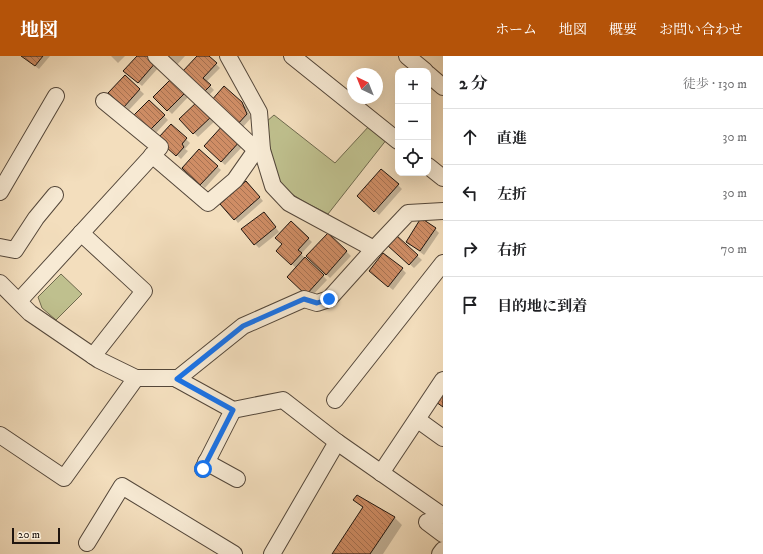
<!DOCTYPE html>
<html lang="ja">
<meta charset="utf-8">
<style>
:root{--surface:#fff;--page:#f2f2f2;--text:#202124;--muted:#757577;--line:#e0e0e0;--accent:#b45309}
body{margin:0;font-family:"IM FELL DW Pica","Noto Serif JP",serif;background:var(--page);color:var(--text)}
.controls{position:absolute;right:12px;top:12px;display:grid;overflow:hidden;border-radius:8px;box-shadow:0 4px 16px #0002}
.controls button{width:36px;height:36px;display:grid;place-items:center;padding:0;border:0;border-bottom:1px solid var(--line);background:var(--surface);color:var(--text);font:20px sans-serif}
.compass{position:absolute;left:347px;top:12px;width:36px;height:36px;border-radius:50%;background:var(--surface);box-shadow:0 4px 16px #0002;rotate:317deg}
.scale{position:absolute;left:12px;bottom:10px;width:48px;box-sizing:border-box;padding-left:4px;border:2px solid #1f150f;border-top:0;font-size:11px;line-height:14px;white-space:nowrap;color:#1f150f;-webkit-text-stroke:3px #f7ead4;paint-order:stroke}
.stop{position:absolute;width:12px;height:12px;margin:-9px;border:3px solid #1a73e8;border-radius:50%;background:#fff}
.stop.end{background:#1a73e8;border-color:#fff;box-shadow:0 1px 4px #0008}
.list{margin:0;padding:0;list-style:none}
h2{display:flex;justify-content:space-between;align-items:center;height:52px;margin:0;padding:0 16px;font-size:17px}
h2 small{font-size:13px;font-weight:400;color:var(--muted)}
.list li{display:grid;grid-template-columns:26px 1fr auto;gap:12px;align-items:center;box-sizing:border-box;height:56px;padding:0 16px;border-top:1px solid var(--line)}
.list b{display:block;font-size:15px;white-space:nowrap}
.list em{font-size:13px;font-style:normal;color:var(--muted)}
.icon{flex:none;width:22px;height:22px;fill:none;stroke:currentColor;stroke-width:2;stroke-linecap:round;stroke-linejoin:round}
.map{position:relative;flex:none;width:443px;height:498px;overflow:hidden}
header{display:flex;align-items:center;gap:24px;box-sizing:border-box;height:56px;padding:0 20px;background:var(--accent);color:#fff}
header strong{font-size:19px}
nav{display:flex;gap:22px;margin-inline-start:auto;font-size:14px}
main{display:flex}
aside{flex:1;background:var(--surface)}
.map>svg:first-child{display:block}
.green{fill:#bfc08e;stroke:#6f6a4e}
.shadow{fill:#0003}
.building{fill:url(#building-back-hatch);stroke:#1f150f}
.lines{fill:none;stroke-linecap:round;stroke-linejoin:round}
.street-casing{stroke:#54473a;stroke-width:18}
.street{stroke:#f7ead4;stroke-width:16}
.route{stroke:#1a73e8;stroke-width:5}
</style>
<header>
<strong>地図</strong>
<nav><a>ホーム</a><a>地図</a><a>概要</a><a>お問い合わせ</a></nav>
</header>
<main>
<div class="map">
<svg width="443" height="498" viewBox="0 0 443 498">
<defs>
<pattern id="building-back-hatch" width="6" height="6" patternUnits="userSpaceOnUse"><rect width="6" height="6" fill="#cf8d65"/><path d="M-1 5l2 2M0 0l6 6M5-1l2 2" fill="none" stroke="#a77252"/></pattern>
</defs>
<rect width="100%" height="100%" fill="#f3debd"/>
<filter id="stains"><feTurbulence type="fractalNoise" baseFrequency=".005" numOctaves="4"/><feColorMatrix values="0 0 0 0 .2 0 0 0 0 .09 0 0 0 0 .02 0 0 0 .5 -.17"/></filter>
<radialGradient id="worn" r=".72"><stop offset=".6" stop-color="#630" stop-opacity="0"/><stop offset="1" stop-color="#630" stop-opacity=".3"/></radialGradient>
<!-- green -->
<g class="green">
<path d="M274 59 335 107 370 69 387 83 328 158C317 152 305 147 295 140 269 124 268 94 266 66Z"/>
<polygon points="61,218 82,238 56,264 42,252 38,241"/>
</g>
<!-- shadow -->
<g class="shadow">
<polygon points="22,0 50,0 39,13"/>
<polygon points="111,0 125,0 118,7"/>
<polygon points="138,0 160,10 142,30 129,19"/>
<polygon points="163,0 185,0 175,11"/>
<polygon points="198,0 208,0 220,12 206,26 214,34 208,40 183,16"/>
<polygon points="125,20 144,38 129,54 109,37"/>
<polygon points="172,23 189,40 172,58 155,41"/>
<polygon points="149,45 168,64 155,78 135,59"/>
<polygon points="198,46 216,64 198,81 180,63"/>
<polygon points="241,47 246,51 251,62 242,72 216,49"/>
<polygon points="171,69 190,87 185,93 188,95 181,103 168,91"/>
<polygon points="224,70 244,89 225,109 205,90"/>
<polygon points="199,94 221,114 205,132 183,112"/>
<polygon points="398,129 402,133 379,159 362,144"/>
<polygon points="250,130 263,145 238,167 235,163"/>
<polygon points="268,161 279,176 259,192 255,188"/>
<polygon points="291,166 312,186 301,198 327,224 310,242 296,212 278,195 284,188"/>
<polygon points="435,173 439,177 424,199 407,186"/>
<polygon points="328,178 351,200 330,222 307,200"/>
<polygon points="396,181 422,204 414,212 393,193"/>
<polygon points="402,213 406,217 393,234 374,219"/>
<polygon points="357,440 395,462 402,469 383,498 333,498 363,452 354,444"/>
</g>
<!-- building -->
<g class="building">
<polygon points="21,0 43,0 35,10"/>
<polygon points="137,0 151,0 157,5 138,27 123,15"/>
<polygon points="197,0 209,0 217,7 203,22 211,29 203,37 182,16"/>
<polygon points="125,19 140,33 124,51 108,37"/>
<polygon points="172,22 186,36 167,55 153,41"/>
<polygon points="224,30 242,46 247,58 237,69 211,45"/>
<polygon points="149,44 165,59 150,74 134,59"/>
<polygon points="198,45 212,60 193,78 179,63"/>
<polygon points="171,68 187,82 182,88 184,91 176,100 166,91 159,81"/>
<polygon points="224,68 241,84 221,106 204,90"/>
<polygon points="199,93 218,110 200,129 182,112"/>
<polygon points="381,113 399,128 374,156 357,140"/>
<polygon points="246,125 260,141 234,164 220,148"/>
<polygon points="264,156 276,171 254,189 241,173"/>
<polygon points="421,162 436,172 420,195 406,186"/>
<polygon points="291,165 309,182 298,194 302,197 291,209 276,195 282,188 275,182"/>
<polygon points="328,177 347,195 326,219 306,200"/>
<polygon points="396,179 418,199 409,209 387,189"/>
<polygon points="383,197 403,212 388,231 369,215"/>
<polygon points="305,201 324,219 306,239 287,221"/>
<polygon points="443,335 443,351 436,346"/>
<polygon points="357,439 395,461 370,498 332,498 363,451 353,444"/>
</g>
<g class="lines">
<!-- street casing -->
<g class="street-casing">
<g id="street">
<polyline points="156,0 256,94 262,94"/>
<polyline points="292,0 398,85"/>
<polyline points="407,0 425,15"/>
<polyline points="428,18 443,31"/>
<polyline points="152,99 208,147 235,124 256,94"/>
<polyline points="428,110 443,122"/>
<polyline points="0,136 56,40"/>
<polyline points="81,177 144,235 93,300"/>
<polyline points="0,191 15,194 36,162 55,139"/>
<polyline points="374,193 408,157 443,155"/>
<polyline points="0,227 30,257 99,304 136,322 175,322 233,354 283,344 337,386 443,460"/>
<polyline points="19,245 160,91 104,45"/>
<polyline points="177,323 243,270 304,243 317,247 329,243 374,193 289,147 273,130 262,94 259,56 228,0"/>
<polyline points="335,344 443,207"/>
<polyline points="418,364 443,382"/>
<polyline points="0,379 64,422 136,322"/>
<polyline points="206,406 237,423"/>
<polyline points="203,413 233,354"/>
<polyline points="381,417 443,324"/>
<polyline points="427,466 443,478"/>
<polyline points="87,487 122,430 234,498"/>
<polyline points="272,498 337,386"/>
<polyline points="440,498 443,494"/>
</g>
</g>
<!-- street -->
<use href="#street" class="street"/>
</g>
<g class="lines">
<!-- route -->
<polyline class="route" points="203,413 233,354 177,323 243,270 304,243 317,247 329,243"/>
</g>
<rect width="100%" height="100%" filter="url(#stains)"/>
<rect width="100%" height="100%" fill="url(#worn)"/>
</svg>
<div class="controls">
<button>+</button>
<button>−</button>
<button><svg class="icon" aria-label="locate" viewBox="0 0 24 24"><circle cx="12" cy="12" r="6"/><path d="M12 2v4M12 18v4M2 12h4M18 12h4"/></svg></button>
</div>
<svg class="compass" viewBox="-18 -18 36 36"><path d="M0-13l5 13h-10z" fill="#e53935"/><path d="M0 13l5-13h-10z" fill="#757577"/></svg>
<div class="scale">20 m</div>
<div class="stop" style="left:203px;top:413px"></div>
<div class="stop end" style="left:329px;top:243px"></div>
</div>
<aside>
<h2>2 分<small>徒歩 · 130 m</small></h2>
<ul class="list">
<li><svg class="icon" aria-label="ahead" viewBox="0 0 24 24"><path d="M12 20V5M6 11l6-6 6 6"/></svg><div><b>直進</b></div><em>30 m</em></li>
<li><svg class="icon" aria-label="left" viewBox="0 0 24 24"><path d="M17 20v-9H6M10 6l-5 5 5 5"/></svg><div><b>左折</b></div><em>30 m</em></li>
<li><svg class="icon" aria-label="right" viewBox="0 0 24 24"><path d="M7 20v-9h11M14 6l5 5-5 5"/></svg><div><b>右折</b></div><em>70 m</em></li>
<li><svg class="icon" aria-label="arrive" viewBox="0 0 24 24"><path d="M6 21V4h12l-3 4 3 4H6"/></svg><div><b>目的地に到着</b></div></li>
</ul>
</aside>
</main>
